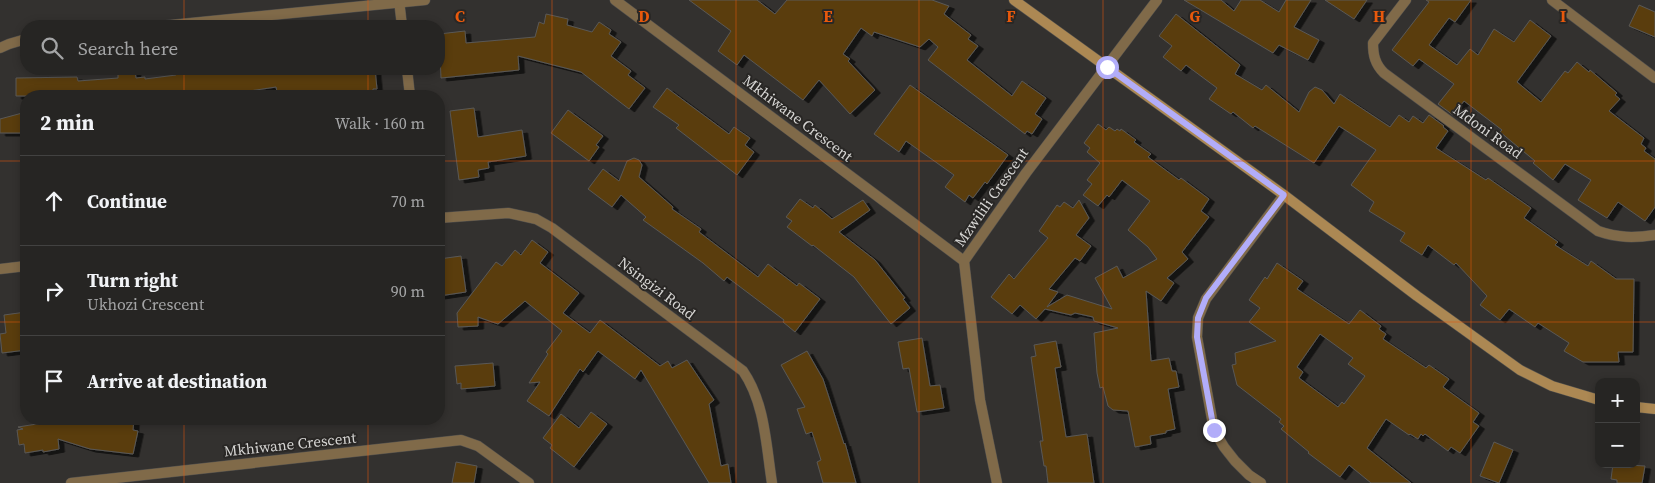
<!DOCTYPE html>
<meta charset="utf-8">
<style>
:root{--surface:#262523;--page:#2e2d2b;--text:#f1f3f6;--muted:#a4a5a6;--line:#424241}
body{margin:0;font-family:"Source Serif 4",serif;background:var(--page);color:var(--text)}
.controls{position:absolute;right:15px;bottom:15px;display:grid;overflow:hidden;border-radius:10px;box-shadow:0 2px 8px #0003}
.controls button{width:45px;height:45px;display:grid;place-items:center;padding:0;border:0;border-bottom:1px solid var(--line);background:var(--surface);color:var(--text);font:25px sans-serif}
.stop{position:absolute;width:15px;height:15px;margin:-11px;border:4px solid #b2adf9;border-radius:50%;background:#fff}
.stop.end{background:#b2adf9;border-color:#fff;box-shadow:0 1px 5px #0008}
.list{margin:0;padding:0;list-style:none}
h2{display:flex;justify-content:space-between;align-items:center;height:65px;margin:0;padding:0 20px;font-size:21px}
h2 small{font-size:16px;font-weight:400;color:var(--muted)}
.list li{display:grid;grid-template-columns:32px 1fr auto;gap:15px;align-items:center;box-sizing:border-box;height:90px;padding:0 20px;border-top:1px solid var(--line)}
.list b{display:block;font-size:19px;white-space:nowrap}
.list p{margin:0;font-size:16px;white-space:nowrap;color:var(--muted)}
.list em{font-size:16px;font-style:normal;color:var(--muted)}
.icon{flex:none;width:28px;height:28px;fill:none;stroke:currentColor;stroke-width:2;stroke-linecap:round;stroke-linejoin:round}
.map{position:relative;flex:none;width:1655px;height:483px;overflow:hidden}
.search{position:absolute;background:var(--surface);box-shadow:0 2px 8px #0003;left:20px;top:20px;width:425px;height:55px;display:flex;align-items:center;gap:12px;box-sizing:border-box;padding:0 18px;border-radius:20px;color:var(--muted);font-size:19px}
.panel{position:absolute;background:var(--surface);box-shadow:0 2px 8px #0003;left:20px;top:90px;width:425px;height:335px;border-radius:20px}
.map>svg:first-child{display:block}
.building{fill:#5a3e0d;stroke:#5a5856;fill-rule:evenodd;filter:url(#shadow)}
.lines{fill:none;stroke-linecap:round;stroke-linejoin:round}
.street-casing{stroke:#504f4d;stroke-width:11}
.secondary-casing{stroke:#504f4d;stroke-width:11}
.street{stroke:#806a49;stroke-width:10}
.secondary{stroke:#ac8853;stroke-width:10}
.route{stroke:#b2adf9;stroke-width:6}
.grid{fill:none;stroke:#e8590c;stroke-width:1;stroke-opacity:0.55}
.labels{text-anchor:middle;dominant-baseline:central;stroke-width:4;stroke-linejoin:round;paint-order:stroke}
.street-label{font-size:15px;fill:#d6d5d3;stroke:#292725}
.grid-label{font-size:16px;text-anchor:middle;font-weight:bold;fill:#e8590c;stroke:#292725;stroke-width:4;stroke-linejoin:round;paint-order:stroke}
</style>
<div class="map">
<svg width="1655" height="483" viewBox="0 0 1655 483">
<defs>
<filter id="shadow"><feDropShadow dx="5.5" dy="3" stdDeviation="0" flood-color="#0009"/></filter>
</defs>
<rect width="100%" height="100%" fill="#33312f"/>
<!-- building -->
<g class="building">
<polygon points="689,0 757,0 775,14 787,0 932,0 949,6 944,14 971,35 968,39 978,46 967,60 1012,96 1022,81 1046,98 1035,114 1042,119 1032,134 1027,131 1025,134 928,60 938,47 929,39 920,47 874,32 872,36 861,28 843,54 850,59 848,61 875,90 850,114 819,80 803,100 744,55 737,65 718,51 731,31"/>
<polygon points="1184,0 1221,0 1234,11 1241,0 1260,0 1279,12 1286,0 1311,0 1294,27 1319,40 1308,60 1279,45 1273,53"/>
<polygon points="1325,0 1367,0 1354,19"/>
<polygon points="1426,0 1471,0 1455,22 1449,18 1429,45 1457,65 1470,49 1478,55 1494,29 1514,42 1530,20 1551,36 1517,82 1541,102 1565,71 1568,73 1577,62 1589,72 1590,70 1617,93 1615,95 1620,99 1609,111 1644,138 1641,144 1646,148 1644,151 1655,159 1655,207 1645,221 1618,202 1607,218 1578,200 1591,180 1565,164 1553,180 1533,163 1535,161 1500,132 1502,130 1464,101 1453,115 1438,104 1454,84 1419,59 1413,66 1392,50 1429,2"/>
<polygon points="1639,5 1655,12 1655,37 1629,26"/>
<polygon points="546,14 568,19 567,25 592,32 599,22 611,30 609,34 621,42 611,56 631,71 628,75 645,88 629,109 581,72 518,56 519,70 441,78 439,34 465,31 466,43 535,37 539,22 544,24"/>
<polygon points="1176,14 1240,65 1235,74 1262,90 1266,85 1299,112 1309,92 1315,87 1322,90 1334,104 1340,94 1390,127 1399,115 1409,122 1413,116 1423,123 1429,115 1444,126 1443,127 1448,131 1436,148 1486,180 1488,178 1531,208 1524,218 1558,242 1555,245 1588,266 1591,261 1616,279 1634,279 1633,352 1618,352 1619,362 1583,362 1564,351 1569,343 1538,323 1535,327 1509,309 1500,320 1480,305 1487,296 1456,263 1454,265 1428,245 1422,255 1400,241 1405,233 1369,211 1374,202 1351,185 1376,150 1339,126 1314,163 1255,126 1253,128 1233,112 1231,114 1209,99 1217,88 1186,65 1181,71 1163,57 1172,46 1159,36"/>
<polygon points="175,69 375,69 377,89 373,89 373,96 278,96 276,87 216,96 16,96 16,78 77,77 78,81 118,78 118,73 135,71 136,78 145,77 145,79 176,75"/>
<polygon points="910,85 1008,155 987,184 985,182 973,198 969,195 965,202 945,187 954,175 906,141 899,152 874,134"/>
<polygon points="667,88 729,134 734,127 750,138 745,145 754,152 737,175 676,128 679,125 653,107"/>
<polygon points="474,108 478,137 522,130 526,156 488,162 489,168 478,170 479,177 459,180 450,111"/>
<polygon points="568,110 603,136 596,145 599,147 589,161 551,133"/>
<polygon points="26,112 26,133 0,133 0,119"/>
<polygon points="1098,124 1106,130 1109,127 1115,131 1117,129 1120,131 1121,129 1136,140 1134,142 1151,154 1148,157 1179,180 1181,178 1209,199 1201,211 1209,217 1182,252 1188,259 1167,278 1174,283 1161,301 1146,291 1151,361 1169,358 1172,371 1176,371 1179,387 1168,389 1175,429 1166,431 1166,433 1150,436 1151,444 1135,447 1128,411 1113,410 1108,406 1103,387 1100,388 1097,373 1094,333 1118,328 1094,321 1093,317 1075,313 1071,315 1045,309 1036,319 1020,305 1012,314 991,297 1009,274 1014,279 1048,238 1039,231 1057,205 1060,207 1064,202 1073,208 1079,200 1089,218 1076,235 1091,246 1080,261 1075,258 1049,289 1058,292 1047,307 1067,295 1112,309 1095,278 1117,266 1123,278 1157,259 1148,247 1128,230 1150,201 1122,180 1109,197 1107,195 1098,206 1083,195 1092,184 1087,180 1100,163 1087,152 1090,148 1084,143"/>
<polygon points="634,158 639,160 642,165 639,177 673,207 672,209 701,229 699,232 758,277 768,264 797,286 799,283 820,299 795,332 783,322 784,320 727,277 724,281 703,263 643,220 646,217 621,195 612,207 588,189 603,169 619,181 627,161"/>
<polygon points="800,199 813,208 815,205 832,219 863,200 870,210 839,232 875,260 905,298 903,299 910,308 891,324 854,277 813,245 812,246 787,227 792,221 786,217"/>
<polygon points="532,240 548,252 540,263 579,293 563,313 590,333 600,320 660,366 668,361 672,368 687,360 714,400 709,404 721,466 728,464 731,483 709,483 641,370 635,379 598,351 583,372 580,369 549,416 527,401 540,382 529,383 548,354 546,352 562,331 525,301 498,324 478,317 478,326 458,327 457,313 496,262 502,266 515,250 521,255"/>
<polygon points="461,256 466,292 439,296 439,259"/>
<path d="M1277 263 1303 281 1297 289 1349 324 1360 310 1381 326 1379 329 1386 334 1383 339 1426 368 1429 365 1449 379 1443 387 1479 413 1473 422 1479 426 1460 453 1451 447 1448 451 1425 434 1423 436 1421 434 1418 439 1410 434 1409 435 1386 419 1367 448 1411 483H1371L1349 465 1340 477 1308 453 1309 452 1281 429 1284 426 1279 422 1281 419 1237 385 1232 365 1236 364 1235 353 1276 341 1249 322 1260 308 1249 300 1265 277 1267 279ZM1320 334 1353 358 1348 364 1365 376 1344 404 1342 402 1338 407 1299 378 1303 372 1297 367Z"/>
<polygon points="26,312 26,350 2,353 0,334 6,333 4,315"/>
<polygon points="922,338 930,386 940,385 944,408 917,412 909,368 903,369 898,342"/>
<polygon points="1056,341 1061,367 1055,368 1066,437 1087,434 1094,483 1048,483 1046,466 1044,466 1040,441 1043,441 1031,357 1036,356 1034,345"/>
<polygon points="807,351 823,379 844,444 845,443 856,483 823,483 817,462 821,460 812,432 806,434 797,409 805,407 781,365"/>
<polygon points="493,363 495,386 461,389 461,383 457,384 455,366"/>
<polygon points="591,412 607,424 574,467 550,448 552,445 543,438 561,414 579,428"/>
<polygon points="68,419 134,419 133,430 138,431 133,454 90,449 58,439 59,449 43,452 43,450 25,453 24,444 19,445 17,430 23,429 18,427"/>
<polygon points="1494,442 1513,450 1499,483 1480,476"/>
<polygon points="456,462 477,466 474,483 452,483"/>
<polygon points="1613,464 1645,466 1642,483 1617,483 1617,480 1611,479"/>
</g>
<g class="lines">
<!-- street casing -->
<g class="street-casing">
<g id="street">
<polyline points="399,0 402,26"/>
<polyline points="615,0 964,261"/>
<path d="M1406 0 1373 43C1373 55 1375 64 1384 73L1598 231C1618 238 1634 238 1655 235"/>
<polyline points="1552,0 1655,78"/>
<polyline points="161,26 425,0"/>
<polyline points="0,48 9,44 26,39"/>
<polyline points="407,69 410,96"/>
<path d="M439 218 508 213 536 219 552 228 743 371C765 403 766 445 772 483"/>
<polyline points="0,269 26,266"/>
<polyline points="71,483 461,440 478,446 529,483"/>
<polyline points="997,483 980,400 964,261 1026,173 1157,0"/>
<polyline points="1261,483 1249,475 1235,461 1224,447 1214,430 1197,337 1198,318 1206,299 1284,195"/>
</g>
</g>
<!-- secondary casing -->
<g class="secondary-casing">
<g id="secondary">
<polyline points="1014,0 1284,195 1417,296 1520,370 1552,386 1599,400"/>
<polyline points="1636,407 1655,409"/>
</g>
</g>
<!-- street -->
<use href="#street" class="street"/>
<!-- secondary -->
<use href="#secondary" class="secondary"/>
</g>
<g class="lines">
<!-- route -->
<polyline class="route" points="1107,67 1284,195 1206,298 1198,318 1197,337 1214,430"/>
</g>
<!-- grid -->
<path class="grid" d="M184 0V26M368 0V26M552 0V483M736 0V483M919 0V483M1103 0V483M1287 0V483M1471 0V483M184 69V96M368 69V96M0 161H26M439 161H1655M0 322H26M439 322H1655M184 419V483M368 419V483"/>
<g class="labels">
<!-- street labels -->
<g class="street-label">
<text transform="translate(798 118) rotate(37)">Mkhiwane Crescent</text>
<text transform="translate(1488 131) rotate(36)">Mdoni Road</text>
<text transform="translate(991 197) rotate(-55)">Mzwilili Crescent</text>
<text transform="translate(657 288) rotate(37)">Nsingizi Road</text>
<text transform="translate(290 444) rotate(-6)">Mkhiwane Crescent</text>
</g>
</g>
<g class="grid-label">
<text x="460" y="22">C</text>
<text x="644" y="22">D</text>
<text x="828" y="22">E</text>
<text x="1011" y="22">F</text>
<text x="1195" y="22">G</text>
<text x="1379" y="22">H</text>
<text x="1563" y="22">I</text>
</g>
</svg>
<div class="controls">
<button>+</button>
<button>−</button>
</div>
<div class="stop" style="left:1107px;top:67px"></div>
<div class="stop end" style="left:1214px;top:430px"></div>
<div class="search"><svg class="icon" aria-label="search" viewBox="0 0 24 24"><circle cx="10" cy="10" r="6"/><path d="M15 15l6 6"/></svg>Search here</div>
<section class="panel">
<h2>2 min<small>Walk · 160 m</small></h2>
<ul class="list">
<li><svg class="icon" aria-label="ahead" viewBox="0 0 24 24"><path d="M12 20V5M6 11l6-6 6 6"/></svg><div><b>Continue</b></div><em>70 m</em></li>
<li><svg class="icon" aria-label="right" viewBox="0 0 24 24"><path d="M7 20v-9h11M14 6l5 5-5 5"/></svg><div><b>Turn right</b><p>Ukhozi Crescent</p></div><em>90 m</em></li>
<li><svg class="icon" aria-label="arrive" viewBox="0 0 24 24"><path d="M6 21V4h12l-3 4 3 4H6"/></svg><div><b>Arrive at destination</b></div></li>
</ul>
</section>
</div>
